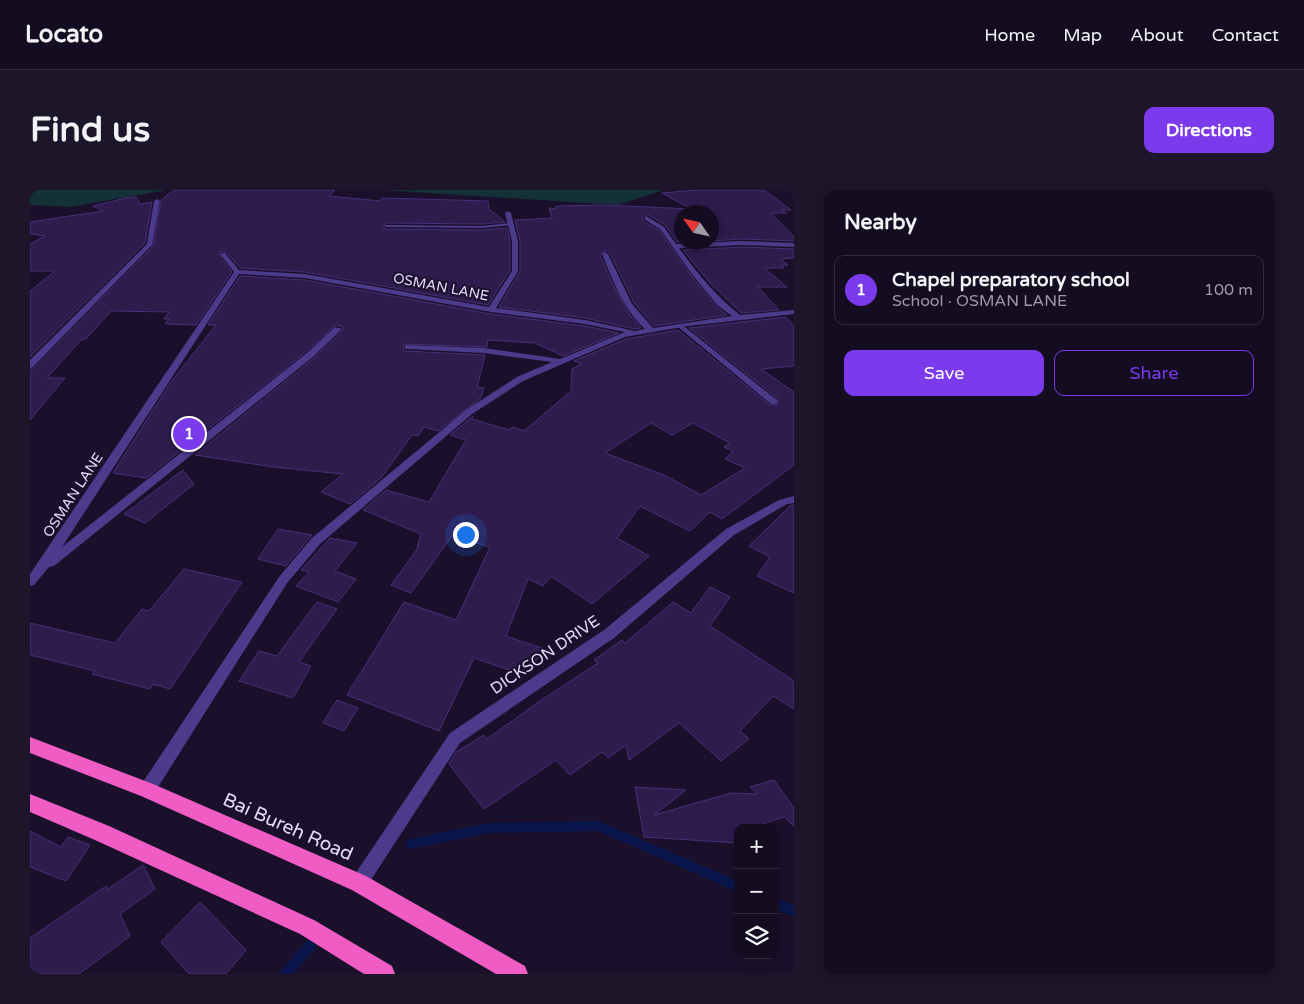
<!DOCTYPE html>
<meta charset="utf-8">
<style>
:root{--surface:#140c20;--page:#1d1529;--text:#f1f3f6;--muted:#9d9ba5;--line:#332c3e;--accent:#7c3aed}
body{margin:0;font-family:"Varela Round",sans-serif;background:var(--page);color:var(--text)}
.controls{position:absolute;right:15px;bottom:15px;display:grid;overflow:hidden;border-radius:10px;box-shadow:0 2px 12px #0003}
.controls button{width:45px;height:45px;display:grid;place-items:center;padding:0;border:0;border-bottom:1px solid var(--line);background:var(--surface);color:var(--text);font:25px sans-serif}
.compass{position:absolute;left:644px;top:15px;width:45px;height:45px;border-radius:50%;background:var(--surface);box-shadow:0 2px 12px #0003;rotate:304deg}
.you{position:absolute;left:435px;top:344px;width:18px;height:18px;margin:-12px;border:4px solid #fff;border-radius:50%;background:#1a73e8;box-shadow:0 0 0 8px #1a73e833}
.badge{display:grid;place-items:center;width:32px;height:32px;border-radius:50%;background:var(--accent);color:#fff;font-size:16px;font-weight:700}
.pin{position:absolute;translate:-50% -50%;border:2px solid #fff;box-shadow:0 1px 5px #0006}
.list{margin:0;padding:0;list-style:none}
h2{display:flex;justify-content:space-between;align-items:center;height:65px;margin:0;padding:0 20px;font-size:21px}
h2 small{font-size:16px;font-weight:400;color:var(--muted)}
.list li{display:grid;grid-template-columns:32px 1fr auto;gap:15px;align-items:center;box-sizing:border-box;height:70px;margin:0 10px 10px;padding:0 10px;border:1px solid var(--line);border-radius:10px}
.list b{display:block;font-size:19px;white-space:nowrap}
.list p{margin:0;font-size:16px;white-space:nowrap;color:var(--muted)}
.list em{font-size:16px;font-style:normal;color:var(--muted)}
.actions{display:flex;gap:10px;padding:15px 20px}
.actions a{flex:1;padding:11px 0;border:1px solid var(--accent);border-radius:10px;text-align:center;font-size:18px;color:var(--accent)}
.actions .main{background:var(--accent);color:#fff}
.icon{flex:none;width:28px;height:28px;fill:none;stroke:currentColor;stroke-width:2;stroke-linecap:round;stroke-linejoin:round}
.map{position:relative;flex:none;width:764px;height:784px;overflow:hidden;border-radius:10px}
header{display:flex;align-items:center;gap:30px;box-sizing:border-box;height:70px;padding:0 25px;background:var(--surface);border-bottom:1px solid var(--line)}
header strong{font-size:24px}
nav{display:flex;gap:28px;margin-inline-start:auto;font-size:18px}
.intro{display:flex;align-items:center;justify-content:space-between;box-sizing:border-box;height:120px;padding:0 30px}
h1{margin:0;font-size:35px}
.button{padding:12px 22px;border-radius:10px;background:var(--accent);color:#fff;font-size:18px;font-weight:700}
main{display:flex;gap:30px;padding:0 30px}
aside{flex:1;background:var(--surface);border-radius:10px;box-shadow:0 2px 12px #0003}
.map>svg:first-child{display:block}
.green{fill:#133136}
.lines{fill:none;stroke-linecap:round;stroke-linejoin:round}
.stream{fill:#0a164b;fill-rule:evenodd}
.building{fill:#2e1c4d;stroke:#4a2e79;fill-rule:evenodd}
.service{fill:#4c3b8b;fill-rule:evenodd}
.minor{fill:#4c3b8b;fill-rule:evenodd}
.trunk{fill:#ef5cc4;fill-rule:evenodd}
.labels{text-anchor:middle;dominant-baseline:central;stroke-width:4;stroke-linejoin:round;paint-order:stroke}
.far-street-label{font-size:14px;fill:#e5dbff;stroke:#1a102b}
.street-label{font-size:16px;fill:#e5dbff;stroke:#1a102b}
.near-street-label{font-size:19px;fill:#e5dbff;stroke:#1a102b}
</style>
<header>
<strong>Locato</strong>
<nav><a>Home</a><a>Map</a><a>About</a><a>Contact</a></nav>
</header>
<div class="intro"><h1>Find us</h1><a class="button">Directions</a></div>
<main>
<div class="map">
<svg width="764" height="784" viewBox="0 0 764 784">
<rect width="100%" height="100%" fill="#1a102b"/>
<!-- green -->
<g class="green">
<polygon points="0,0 137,0 40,17 0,15"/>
<polygon points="352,0 634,0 588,15"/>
</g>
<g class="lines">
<!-- stream -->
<g class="stream">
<polygon points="568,631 708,691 708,702 568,641 458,643 381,659 377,658 376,654 377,650 381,649 458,633"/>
<polygon points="745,708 764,715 764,727 745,719"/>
<polygon points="280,750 284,752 286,756 284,760 263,784 249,784 251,780 276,752"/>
</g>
</g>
<!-- building -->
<g class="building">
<polygon points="144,0 305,0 299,6 350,11 352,8 458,11 459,19 475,32 452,34 356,33 352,37 356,39 452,40 477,38 480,51 480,80 458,115 275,82 210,78 196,62 190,62 189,65 202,82 166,135 135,134 139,129 134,129 139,122 81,121 56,149 52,149 17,188 35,188 0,230 0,180 4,178 123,56 131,10"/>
<polygon points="667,0 734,0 761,20 752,20 756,23 741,23 764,47 764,51 712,49 682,51 682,22 652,22 652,52 647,52 635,35 617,24 612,28 613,31 629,40 660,84 686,116 697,125 624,136 604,113 580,63 576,60 570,65 583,95 599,124 611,138 605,139 555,128 469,117 490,81 490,51 485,30 522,28 519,18 526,19 526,16 573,15 661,19 632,3"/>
<polygon points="100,7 106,7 110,14 122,12 115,53 0,167 0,101 25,81 0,81 0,54 15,46 0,44 0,32 73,21 63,16"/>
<polygon points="712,57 764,59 764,68 750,69 758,75 750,76 754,78 734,78 757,97 728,97 749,120 711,123 679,92 653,60"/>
<polygon points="210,86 275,90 461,124 555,136 589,143 533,166 505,153 458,150 457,157 374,154 373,159 375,161 455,165 447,197 454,198 450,209 408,241 394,237 388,246 382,245 352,287 320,314 291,302 313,284 243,277 165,265 285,167 313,140 313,137 306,135 277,161 116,288 83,283 141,192 186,135 178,135"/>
<path d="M756 127 764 136V176L731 179 764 202V275L692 329 680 322 660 341 610 316 587 348 619 366 562 414 521 386 513 396 498 389 476 446 517 460 491 484 444 468 409 541 317 505 374 412 426 430 460 357 422 346 381 403 361 395 388 358H387L391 344 333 320 356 300 399 312 436 250 420 245 443 226 442 229 479 240 482 237 494 241 541 201 542 179 552 174 544 171 596 149 648 140 740 215H748V209L659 138ZM621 233 642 245 663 233 700 253 694 257 703 261 695 269 715 278 671 305 634 285 575 263Z"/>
<polygon points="153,280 164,294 115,333 94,324"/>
<polygon points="764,315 764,403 727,386 740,367 719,356 760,316"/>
<polygon points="248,339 282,345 256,376 228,369"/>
<polygon points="300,348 327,353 305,381 326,389 308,412 266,396 279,382 271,380"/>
<polygon points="154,379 212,392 140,499 123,494 120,499 62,484 65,481 0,465 0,433 85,453 112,419 119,421"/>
<polygon points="680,397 700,407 680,436 764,491 764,519 743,506 710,541 719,549 691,571 649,533 599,570 596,555 578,568 572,562 540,585 526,570 454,619 419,574 426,562 454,545 457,549 510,511 568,473 564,470 592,450 595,453 643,412 661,423"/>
<polygon points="287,412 307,419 269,472 281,476 263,508 209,491 229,461 247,466"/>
<polygon points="307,510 328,518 314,541 293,533"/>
<polygon points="744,590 764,618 764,636 754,627 720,638 708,638 708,653 614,647 605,597 656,600 624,625 701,603 728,604 720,597"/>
<polygon points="0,641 31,657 38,647 60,655 36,691 0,677"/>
<polygon points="113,675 125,699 90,724 100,746 49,784 0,784 0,748 76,696 78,699"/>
<polygon points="170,712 216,760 196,784 159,784 131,752"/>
</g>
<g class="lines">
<!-- service -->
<g class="service">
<polygon points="481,33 483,35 452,38 356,37 354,36 356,35 452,36"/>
<polygon points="647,134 651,134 747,210 747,214 741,214 647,136"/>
</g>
<!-- minor -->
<g class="minor">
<polygon points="127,9 130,11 122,55 3,177 0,178 0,170 117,54 124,11"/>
<path d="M478 21 481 23 488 51V81L466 118 555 130 605 141 615 139C593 119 583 91 572 64L575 62 578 64 602 114 623 138 702 126 687 115 661 83 630 39 614 29 616 26 634 37 646 54 712 51 764 53V57L712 55 649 58C667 83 686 106 710 125L764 120V124L658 136 595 147 493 191 442 224 290 354 257 393 123 605 117 608 111 605 109 600 111 595 249 387 282 348 436 220 487 187 522 172 453 163 378 159H375V155L453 158 530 169 595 142 555 134 461 122 275 88 209 84 32 357 278 162 305 137 312 139 284 166 24 376 19 377 4 395 0 396V384L204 82 190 64 195 63 209 80 275 84 459 117 482 81V51L475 23Z"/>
<polygon points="764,306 764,313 757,314 704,345 584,448 430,553 335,699 329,702 323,699 320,693 323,687 420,543 574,440 696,339 749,310"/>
</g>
<!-- trunk -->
<g class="trunk">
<polygon points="0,547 123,594 336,686 495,776 498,784 466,784 322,700 111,606 0,563"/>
<polygon points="0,604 79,636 284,730 362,776 365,784 334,784 270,744 65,650 0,622"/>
</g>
</g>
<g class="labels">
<!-- far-street labels -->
<g class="far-street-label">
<text transform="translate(411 97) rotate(11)">OSMAN LANE</text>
<text transform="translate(43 305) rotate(-57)">OSMAN LANE</text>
</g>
<!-- street labels -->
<g class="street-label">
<text transform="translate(515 465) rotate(-34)">DICKSON DRIVE</text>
</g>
<!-- near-street labels -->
<g class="near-street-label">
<text transform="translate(258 637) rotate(24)">Bai Bureh Road</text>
</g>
</g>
</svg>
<div class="controls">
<button>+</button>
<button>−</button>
<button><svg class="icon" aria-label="layers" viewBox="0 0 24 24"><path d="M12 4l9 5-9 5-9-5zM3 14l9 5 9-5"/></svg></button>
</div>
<svg class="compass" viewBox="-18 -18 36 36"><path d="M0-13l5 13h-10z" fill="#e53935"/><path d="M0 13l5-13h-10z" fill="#9d9ba5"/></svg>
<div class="you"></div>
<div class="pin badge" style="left:159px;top:244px">1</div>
</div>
<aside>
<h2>Nearby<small></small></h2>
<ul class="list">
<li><span class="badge">1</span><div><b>Chapel preparatory school</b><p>School · OSMAN LANE</p></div><em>100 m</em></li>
</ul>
<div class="actions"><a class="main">Save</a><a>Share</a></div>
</aside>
</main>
